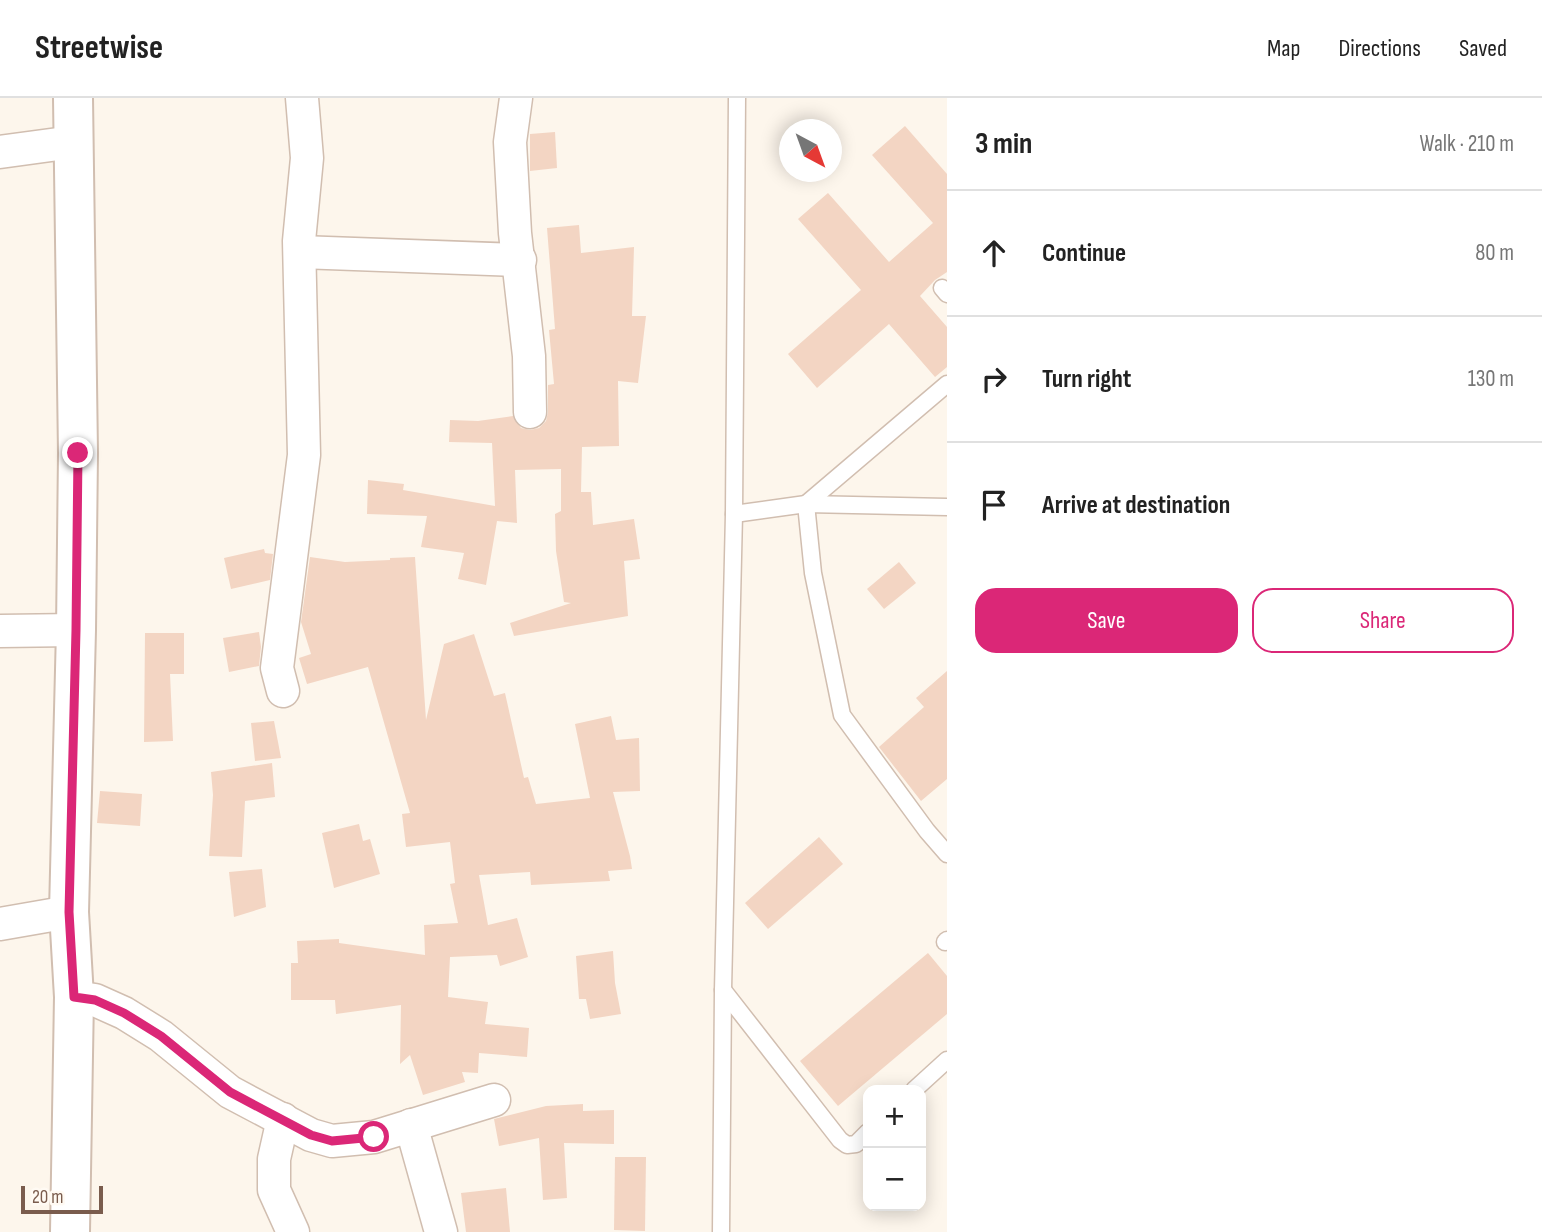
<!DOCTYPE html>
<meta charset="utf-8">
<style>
:root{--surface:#fff;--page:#f6f6f6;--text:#222;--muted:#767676;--line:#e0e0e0;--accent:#db2777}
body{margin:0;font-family:"Sofia Sans Condensed",sans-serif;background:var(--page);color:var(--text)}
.controls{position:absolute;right:21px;bottom:21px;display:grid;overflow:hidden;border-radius:14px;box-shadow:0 4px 18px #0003}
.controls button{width:63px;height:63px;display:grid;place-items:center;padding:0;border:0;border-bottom:2px solid var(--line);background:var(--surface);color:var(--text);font:35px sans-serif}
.compass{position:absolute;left:779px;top:21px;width:63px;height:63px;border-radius:50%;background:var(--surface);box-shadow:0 4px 18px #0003;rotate:139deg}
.scale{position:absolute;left:21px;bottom:18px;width:82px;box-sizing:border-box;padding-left:7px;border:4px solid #7a5c4d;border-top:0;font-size:19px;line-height:24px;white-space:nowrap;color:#7a5c4d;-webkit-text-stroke:5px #fffaf3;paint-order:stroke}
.stop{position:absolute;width:21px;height:21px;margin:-16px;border:5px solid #db2777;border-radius:50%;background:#fff}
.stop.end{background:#db2777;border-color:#fff;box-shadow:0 2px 7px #0008}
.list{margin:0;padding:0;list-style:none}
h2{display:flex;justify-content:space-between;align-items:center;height:91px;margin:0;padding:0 28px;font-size:30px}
h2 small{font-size:23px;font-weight:400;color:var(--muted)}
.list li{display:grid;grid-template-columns:46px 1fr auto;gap:21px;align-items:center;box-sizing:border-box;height:126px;padding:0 28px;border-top:2px solid var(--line)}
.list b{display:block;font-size:26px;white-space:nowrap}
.list em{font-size:23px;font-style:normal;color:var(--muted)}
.actions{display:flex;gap:14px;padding:21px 28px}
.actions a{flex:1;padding:16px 0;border:2px solid var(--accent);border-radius:21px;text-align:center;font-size:24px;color:var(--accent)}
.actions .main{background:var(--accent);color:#fff}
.icon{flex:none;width:38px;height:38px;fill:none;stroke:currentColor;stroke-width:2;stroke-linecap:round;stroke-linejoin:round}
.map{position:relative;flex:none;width:947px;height:1134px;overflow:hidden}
header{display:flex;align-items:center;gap:42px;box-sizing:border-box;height:98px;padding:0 35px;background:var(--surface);border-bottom:2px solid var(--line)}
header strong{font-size:33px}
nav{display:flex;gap:38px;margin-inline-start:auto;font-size:24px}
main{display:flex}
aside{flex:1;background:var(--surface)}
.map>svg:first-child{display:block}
.building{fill:#f3d5c3}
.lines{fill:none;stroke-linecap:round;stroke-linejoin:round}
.service-casing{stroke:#d1beb0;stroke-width:19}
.minor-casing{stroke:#d1beb0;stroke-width:35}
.tertiary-casing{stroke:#d1beb0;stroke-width:42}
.service{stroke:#fff;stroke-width:16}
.minor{stroke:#fff;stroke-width:32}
.tertiary{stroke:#fff;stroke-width:38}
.route{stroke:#db2777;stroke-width:9}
</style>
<header>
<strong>Streetwise</strong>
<nav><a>Map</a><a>Directions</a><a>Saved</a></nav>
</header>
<main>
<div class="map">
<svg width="947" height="1134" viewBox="0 0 947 1134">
<rect width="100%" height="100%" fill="#fdf6ec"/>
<!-- building -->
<g class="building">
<polygon points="905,28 947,76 947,174 935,182 920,198 947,229 947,269 935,279 889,226 817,290 788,256 861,192 798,121 828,95 889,164 933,125 872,57"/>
<polygon points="555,34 557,70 530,73 530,36"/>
<polygon points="579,127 581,155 634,149 632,218 646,218 638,285 618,283 619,348 582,349 581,394 591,394 593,427 634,421 640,461 624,463 628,518 514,538 510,525 571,505 564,504 556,453 555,416 561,413 561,371 515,372 517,425 497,423 486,487 458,481 464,455 421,449 427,418 367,416 368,382 404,386 403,392 495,408 492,345 449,344 450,322 478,323 513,318 521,330 530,332 539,330 546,323 548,314 548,287 554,286 549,232 555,231 547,130"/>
<polygon points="264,451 265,455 273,456 270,482 231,491 224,460"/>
<polygon points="310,459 345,464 390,462 390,460 415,459 426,622 444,546 474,536 494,598 505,595 524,680 528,679 536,706 590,700 575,626 611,618 616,642 639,640 640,693 613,694 630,758 632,771 608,773 610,783 531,787 530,774 479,777 488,827 517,820 528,859 500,868 497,857 450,859 448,899 488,904 485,926 529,930 527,959 479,955 478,975 462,974 465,984 423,997 410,957 400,966 401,907 336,916 335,902 291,902 291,865 298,865 297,843 339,841 339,845 425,857 424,827 458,825 450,786 455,785 450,744 406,749 402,716 410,715 368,569 307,586 299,560 311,556 301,524"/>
<polygon points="899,464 916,485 884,511 867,491"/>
<polygon points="259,534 261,549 259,568 229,574 223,540"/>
<polygon points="145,535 184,535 184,576 170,576 173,643 144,644"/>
<polygon points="947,573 947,681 921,703 879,649 924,609 916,600"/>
<polygon points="274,623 281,660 255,663 251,625"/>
<polygon points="272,665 275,699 245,703 242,759 209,758 213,697 211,674"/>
<polygon points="100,693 142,696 140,728 97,725"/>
<polygon points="359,726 363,743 370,741 380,776 334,790 322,735"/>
<polygon points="819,739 843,766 768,831 745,805"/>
<polygon points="262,771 266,809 234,819 229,774"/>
<polygon points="613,853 615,885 621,916 590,921 586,901 579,901 576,858"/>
<polygon points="928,855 947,878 947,916 838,1008 800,963"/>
<polygon points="583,1006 583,1013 614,1012 614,1046 564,1045 567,1100 543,1102 539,1040 499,1048 494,1021 546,1008"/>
<polygon points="615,1059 646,1059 645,1133 614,1132"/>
<polygon points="506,1090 510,1134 466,1134 461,1095"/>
</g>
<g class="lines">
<!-- service casing -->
<g class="service-casing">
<g id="service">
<polyline points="942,190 947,196"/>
<polyline points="947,286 806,406 813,475 842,617 927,733 947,756"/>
<polyline points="734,416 806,406 947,409"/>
<polyline points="945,844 947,842"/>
<polyline points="723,892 840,1042 847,1047 856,1046 868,1034"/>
<polyline points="914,992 947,962"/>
<polyline points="721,1134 723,892 734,416 737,0"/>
</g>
</g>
<!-- minor casing -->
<g class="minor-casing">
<g id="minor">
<polyline points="516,0 510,44 515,135 529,258 530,314"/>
<polyline points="0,54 73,44"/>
<polyline points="300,154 520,162"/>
<polyline points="0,533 76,532"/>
<polyline points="283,593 277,570 304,357 299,143 307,60 302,0"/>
<polyline points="0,826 69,814"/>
<polyline points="74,899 95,902 124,915 161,938 230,994 311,1037 332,1043 374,1039 494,1002"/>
<polyline points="283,1021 274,1061 274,1092 293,1134"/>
<polyline points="411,1027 441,1134"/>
</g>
</g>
<!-- tertiary casing -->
<g class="tertiary-casing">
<polyline id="tertiary" points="70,1134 74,899 69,814 76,532 78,355 73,0"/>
</g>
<!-- service -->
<use href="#service" class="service"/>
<!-- minor -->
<use href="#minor" class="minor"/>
<!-- tertiary -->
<use href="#tertiary" class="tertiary"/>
</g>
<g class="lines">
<!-- route -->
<polyline class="route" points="78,355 76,532 69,814 74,899 95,902 124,915 161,938 230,994 311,1037 332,1043 374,1039"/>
</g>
</svg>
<div class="controls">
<button>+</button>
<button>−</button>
</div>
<svg class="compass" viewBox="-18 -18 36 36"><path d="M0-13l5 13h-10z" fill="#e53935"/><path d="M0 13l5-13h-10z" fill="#767676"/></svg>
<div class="scale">20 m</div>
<div class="stop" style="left:374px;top:1039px"></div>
<div class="stop end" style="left:78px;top:355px"></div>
</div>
<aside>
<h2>3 min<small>Walk · 210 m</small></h2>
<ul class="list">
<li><svg class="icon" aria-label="ahead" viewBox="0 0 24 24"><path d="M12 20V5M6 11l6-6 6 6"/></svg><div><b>Continue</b></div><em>80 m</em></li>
<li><svg class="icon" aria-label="right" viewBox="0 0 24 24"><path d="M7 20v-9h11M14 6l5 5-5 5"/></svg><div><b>Turn right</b></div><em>130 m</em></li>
<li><svg class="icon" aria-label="arrive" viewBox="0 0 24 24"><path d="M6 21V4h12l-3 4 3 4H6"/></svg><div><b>Arrive at destination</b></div></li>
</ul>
<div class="actions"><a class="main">Save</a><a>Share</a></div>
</aside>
</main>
